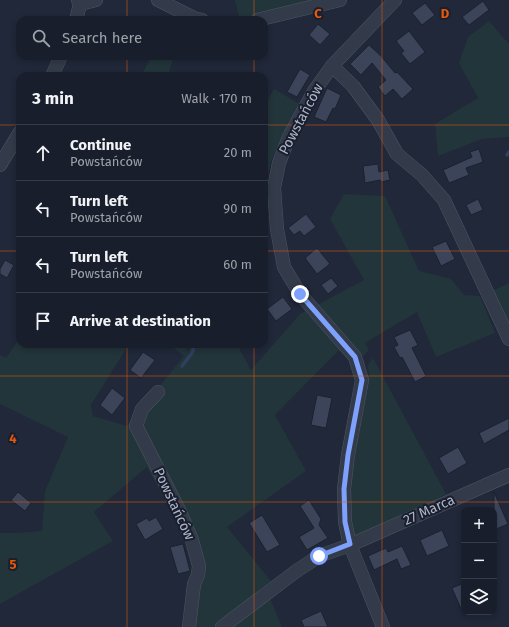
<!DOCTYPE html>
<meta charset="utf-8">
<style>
:root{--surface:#181e2b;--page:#212733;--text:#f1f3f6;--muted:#9fa2a9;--line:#363c47}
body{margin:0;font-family:"Fira Sans",sans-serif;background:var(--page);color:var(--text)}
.controls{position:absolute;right:12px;bottom:12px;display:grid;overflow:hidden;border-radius:8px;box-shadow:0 2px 6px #0003}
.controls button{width:36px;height:36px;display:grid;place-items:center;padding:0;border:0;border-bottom:1px solid var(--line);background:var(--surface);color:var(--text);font:20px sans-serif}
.stop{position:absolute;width:12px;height:12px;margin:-9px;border:3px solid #7da1fc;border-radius:50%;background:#fff}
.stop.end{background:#7da1fc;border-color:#fff;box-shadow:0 1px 4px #0008}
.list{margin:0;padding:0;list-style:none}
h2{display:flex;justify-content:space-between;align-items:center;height:52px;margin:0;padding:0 16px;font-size:17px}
h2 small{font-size:13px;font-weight:400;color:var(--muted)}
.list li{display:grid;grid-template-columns:26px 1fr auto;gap:12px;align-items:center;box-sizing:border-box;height:56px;padding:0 16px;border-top:1px solid var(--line)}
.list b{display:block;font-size:15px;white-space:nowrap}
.list p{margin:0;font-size:13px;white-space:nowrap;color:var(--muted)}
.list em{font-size:13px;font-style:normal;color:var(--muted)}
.icon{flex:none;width:22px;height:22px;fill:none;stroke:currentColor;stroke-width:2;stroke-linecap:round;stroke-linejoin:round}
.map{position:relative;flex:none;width:509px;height:627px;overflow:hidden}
.search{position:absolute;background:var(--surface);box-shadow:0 2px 6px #0003;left:16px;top:16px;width:252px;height:44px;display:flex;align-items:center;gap:10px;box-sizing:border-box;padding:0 14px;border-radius:12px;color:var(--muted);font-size:15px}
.panel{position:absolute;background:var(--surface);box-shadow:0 2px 6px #0003;left:16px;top:72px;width:252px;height:276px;border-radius:12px}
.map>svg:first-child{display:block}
.green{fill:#22353a}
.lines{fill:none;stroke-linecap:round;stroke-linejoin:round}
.stream{stroke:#313f5f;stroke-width:3.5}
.building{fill:#3b4459;stroke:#1b2130}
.minor-casing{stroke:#4e5564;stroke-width:14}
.minor{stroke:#333a49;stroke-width:13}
.route{stroke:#7da1fc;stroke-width:5}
.grid{fill:none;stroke:#e8590c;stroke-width:1;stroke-opacity:0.55}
.labels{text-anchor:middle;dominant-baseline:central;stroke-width:4;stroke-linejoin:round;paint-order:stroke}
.street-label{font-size:14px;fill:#aeb5c6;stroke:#191f2e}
.grid-label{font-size:13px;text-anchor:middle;font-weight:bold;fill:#e8590c;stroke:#191f2e;stroke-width:4;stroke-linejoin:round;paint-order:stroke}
</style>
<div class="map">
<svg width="509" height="627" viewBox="0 0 509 627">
<rect width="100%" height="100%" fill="#202839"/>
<!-- green -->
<g class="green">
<polygon points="235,0 340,0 256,20 240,20"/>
<polygon points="489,21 509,44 509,137 482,139 438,156 435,124 478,98 459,63 468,37"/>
<polygon points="152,56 174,56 168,76 149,76 143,72"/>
<path d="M274 89 300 104C290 121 281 139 273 157 269 166 269 175 264 183V108Z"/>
<polygon points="344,194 385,196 419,271 451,279 464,295 480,296 495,333 436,357 417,312 365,343 369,350 362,357 317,305 364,280 330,219"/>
<polygon points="509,283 509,328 492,291"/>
<polygon points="307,310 340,349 275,415 306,471 227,527 271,581 213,627 189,627 193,559 169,507 147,467 94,512 113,541 0,604 0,533 18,533 42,531 45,491 68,437 0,404 0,355 6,358 20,338 20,344 129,344 91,405 93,416 127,426 184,356 169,344 189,344 186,353 192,344 237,344 251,370 300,314"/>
<polygon points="373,358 446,494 351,541 347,516 355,447 369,376 368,365"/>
<polygon points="269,596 282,627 230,627"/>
</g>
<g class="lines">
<!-- stream -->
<g class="stream">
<polyline points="507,155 509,152"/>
<polyline points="182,366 192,353 195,344"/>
</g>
</g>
<!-- building -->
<g class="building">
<polygon points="483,1 489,10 469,25 462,17"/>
<polygon points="425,3 435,15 422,25 412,13"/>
<polygon points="318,24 330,34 320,45 309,35"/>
<polygon points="409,31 425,52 410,64 401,53 404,51 396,41"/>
<polygon points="369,45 381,56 395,73 397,72 413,89 402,99 393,89 385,96 378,87 386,80 372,63 361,75 350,64"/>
<polygon points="300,69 310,75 297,97 287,92"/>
<polygon points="327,88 341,95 335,109 333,108 326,122 314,117"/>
<polygon points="479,149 483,162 466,168 469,175 449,183 443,170 472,157 470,152"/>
<polygon points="378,164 379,172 388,170 390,180 381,182 380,180 365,183 363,166"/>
<polygon points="478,199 483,210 471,215 466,205"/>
<polygon points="306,214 316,227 304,236 300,231 294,235 288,228"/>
<polygon points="446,241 455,259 441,266 432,247"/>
<polygon points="317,248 330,264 317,274 305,258"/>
<polygon points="5,260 14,265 7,278 0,274 0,269"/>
<polygon points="331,278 338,286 328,294 321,285"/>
<polygon points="283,297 292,309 276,321 267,309"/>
<polygon points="410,330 418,345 412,348 426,376 415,382 402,357 400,358 394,347 398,345 394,337"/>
<polygon points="143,352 155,360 141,378 130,370"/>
<polygon points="112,388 125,398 112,415 100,405"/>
<polygon points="317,395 332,398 326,428 311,425"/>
<polygon points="509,418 509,430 484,444 479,433"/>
<polygon points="458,447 467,463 448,474 439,458"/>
<polygon points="18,492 31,503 25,511 11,500"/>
<polygon points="494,492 508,524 494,530"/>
<polygon points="309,500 321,519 319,525 328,538 307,550 299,537 314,528 300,506"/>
<polygon points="262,515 280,545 267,552 249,523"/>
<polygon points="156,517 163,529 145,540 136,524 147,518 149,521"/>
<polygon points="442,530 449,546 427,556 420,540"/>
<polygon points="183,544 190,571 178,574 170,547"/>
<polygon points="402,546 411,565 401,569 397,559 374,570 368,556 386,548 388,552"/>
<polygon points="464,583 464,616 452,588"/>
<polygon points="321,611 328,627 304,627 301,620"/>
</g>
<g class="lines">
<!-- minor casing -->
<g class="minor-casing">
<g id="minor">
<polyline points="158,0 196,19 202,20"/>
<polyline points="80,4 96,0"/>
<polyline points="76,20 80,4 78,0"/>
<polyline points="257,20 340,0"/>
<polyline points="332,66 353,86 378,120 397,154 422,175 444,200 509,339"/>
<polyline points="52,76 61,56"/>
<polyline points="0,165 20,132"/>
<polyline points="158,392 142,409 136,426 180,512 192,540 199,566 198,575 194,584 189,627"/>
<polyline points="222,627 295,572 319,556 350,545 509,475"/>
<polyline points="383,627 350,545 345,522 344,489 348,455 362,380 355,357 300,294 284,267 277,229 274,188 279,163 289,137 314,91 332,66 395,0"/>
</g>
</g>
<!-- minor -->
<use href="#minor" class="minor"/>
</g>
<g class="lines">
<!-- route -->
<polyline class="route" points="300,294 355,357 362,380 348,455 344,489 345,522 350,544 319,556"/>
</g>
<!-- grid -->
<path class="grid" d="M127 0V20M254 0V20M382 0V627M127 56V76M254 56V76M0 125H20M264 125H509M0 251H20M264 251H509M127 344V627M254 344V627M0 376H509M0 502H509"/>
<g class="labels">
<!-- street labels -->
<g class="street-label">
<text transform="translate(301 119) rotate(-62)">Powstańców</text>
<text transform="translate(174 504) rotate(65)">Powstańców</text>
<text transform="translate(429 510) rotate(-24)">27 Marca</text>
</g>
</g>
<g class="grid-label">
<text x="318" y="18">C</text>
<text x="445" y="18">D</text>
<text x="13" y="443">4</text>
<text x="13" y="569">5</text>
</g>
</svg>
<div class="controls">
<button>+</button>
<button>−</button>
<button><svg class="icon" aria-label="layers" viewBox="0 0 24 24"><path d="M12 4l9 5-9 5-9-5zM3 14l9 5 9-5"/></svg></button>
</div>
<div class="stop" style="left:319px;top:556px"></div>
<div class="stop end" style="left:300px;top:294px"></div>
<div class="search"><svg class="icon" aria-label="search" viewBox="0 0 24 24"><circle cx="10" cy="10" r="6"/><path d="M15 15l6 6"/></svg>Search here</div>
<section class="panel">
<h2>3 min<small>Walk · 170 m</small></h2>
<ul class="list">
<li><svg class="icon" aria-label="ahead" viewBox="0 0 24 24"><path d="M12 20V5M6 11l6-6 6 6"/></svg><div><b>Continue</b><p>Powstańców</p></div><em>20 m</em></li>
<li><svg class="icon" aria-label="left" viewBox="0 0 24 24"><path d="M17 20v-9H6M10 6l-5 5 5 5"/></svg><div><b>Turn left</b><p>Powstańców</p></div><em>90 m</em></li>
<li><svg class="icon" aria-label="left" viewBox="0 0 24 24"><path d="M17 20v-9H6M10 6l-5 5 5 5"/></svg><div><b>Turn left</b><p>Powstańców</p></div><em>60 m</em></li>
<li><svg class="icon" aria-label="arrive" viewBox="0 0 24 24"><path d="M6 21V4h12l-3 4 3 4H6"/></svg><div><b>Arrive at destination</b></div></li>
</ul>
</section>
</div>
